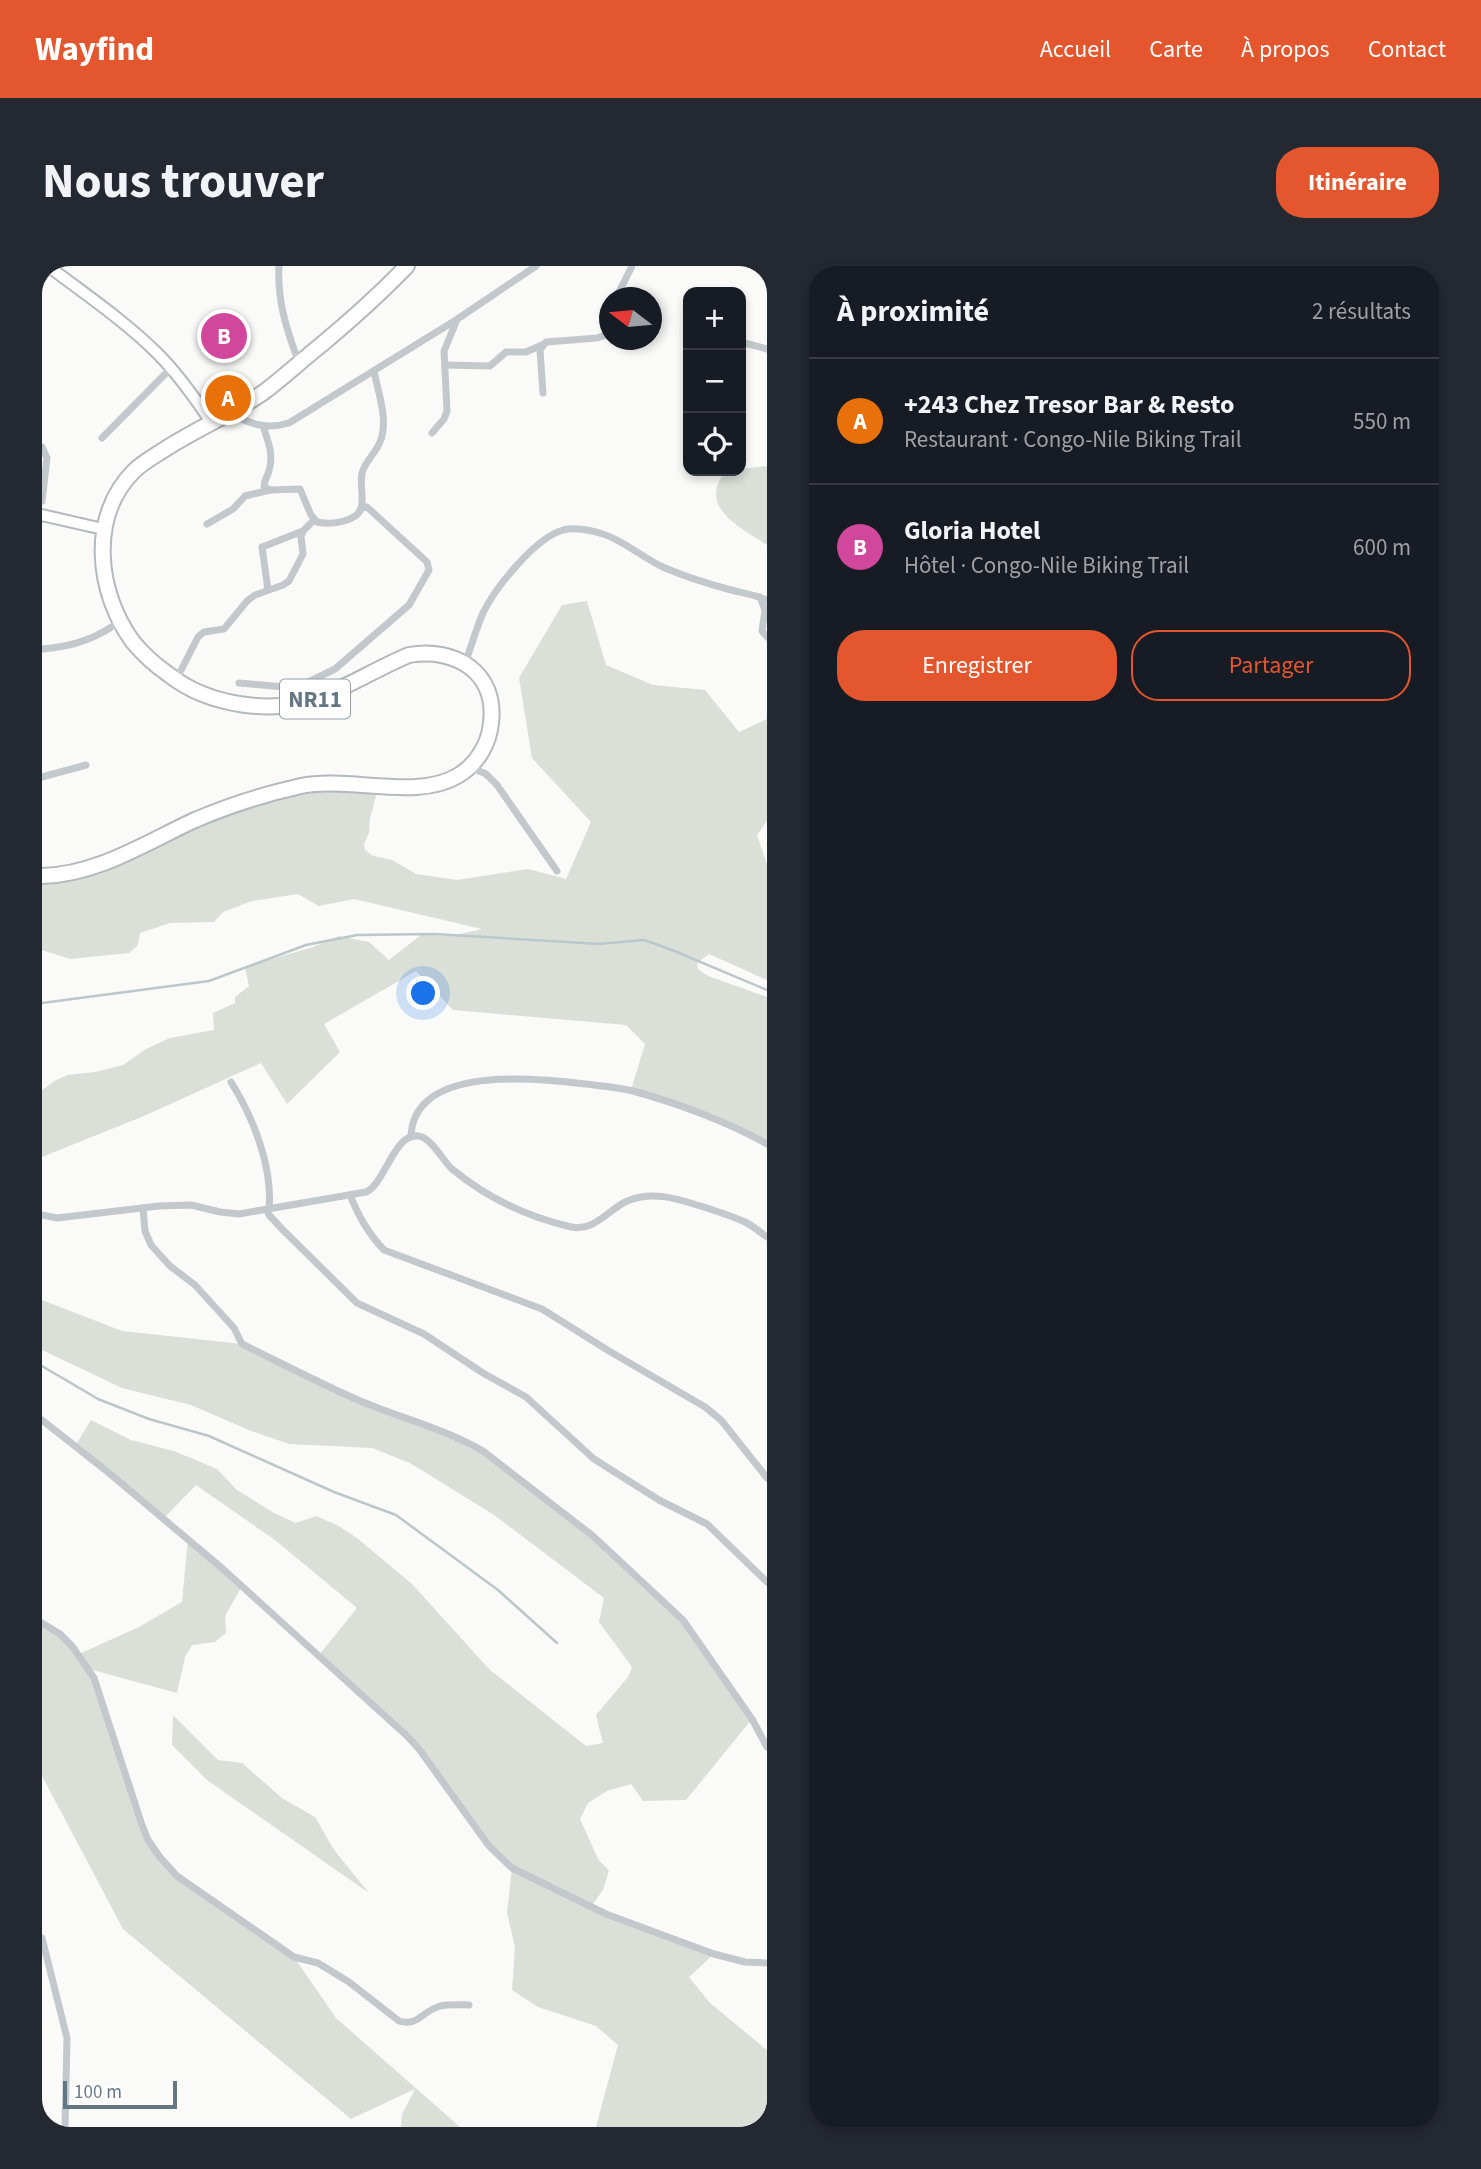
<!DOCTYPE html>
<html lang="fr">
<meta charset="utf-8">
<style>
:root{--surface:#171b24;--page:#242831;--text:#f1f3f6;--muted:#9ea1a6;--line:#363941;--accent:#e4572e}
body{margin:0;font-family:"Source Sans 3",sans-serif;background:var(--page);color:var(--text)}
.controls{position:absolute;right:21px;top:21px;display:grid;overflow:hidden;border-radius:14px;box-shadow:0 4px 10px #0003}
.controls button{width:63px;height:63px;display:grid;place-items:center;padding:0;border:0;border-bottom:2px solid var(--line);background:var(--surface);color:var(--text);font:35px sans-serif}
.compass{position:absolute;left:557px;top:21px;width:63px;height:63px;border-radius:50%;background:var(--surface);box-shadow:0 4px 10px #0003;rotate:286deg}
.scale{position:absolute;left:21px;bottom:18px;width:114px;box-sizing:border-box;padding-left:7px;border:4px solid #657683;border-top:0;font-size:19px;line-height:24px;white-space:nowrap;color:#657683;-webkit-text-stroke:5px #fff;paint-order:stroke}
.you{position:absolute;left:382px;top:728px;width:24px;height:24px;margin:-18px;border:5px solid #fff;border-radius:50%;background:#1a73e8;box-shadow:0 0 0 10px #1a73e833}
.badge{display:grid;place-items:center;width:46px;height:46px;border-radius:50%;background:var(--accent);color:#fff;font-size:23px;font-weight:700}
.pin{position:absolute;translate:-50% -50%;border:4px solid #fff;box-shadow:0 2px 7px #0006}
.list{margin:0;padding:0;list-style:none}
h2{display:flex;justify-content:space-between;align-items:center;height:91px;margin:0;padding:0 28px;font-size:30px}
h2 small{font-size:23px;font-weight:400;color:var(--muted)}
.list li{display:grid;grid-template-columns:46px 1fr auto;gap:21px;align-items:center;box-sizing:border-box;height:126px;padding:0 28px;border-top:2px solid var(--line)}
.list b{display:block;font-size:26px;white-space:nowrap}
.list p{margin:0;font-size:23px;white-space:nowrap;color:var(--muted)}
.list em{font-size:23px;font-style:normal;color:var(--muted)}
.actions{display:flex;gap:14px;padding:21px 28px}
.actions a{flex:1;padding:16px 0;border:2px solid var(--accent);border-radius:28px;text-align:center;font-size:24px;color:var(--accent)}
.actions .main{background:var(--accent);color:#fff}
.icon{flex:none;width:38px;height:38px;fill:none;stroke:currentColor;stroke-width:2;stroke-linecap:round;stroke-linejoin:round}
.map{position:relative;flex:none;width:725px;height:1861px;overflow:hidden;border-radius:28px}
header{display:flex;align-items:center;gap:42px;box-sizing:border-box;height:98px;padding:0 35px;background:var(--accent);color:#fff}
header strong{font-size:33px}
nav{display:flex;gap:38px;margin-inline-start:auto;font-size:24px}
.intro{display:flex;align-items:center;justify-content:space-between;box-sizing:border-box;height:168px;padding:0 42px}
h1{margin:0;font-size:49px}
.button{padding:18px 32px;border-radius:28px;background:var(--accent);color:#fff;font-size:24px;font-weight:700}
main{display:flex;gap:42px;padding:0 42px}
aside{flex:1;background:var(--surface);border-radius:28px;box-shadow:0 4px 10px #0003}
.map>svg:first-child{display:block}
.green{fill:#dadfd7}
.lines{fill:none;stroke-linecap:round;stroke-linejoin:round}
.stream{stroke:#bbc7cb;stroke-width:2.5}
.secondary-casing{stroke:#b3babf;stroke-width:14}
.highway-casing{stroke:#b4b9bd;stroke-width:18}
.street{stroke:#c3c8cc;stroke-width:7}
.secondary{stroke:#fff;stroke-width:10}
.highway{stroke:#fff;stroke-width:14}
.labels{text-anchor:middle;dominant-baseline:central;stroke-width:7;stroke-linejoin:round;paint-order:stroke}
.shield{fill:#fff;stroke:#939fa8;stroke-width:2}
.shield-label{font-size:23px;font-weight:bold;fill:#657683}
</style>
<header>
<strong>Wayfind</strong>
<nav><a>Accueil</a><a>Carte</a><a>À propos</a><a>Contact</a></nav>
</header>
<div class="intro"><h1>Nous trouver</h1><a class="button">Itinéraire</a></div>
<main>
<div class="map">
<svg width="725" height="1861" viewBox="0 0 725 1861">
<rect width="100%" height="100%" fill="#fafaf8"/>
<!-- green -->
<g class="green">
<path d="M725 200V279C700 262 656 243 682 207L699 205V203Z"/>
<polygon points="545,335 564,399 611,419 663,424 697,466 725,453 725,555 715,569 725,598 725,714 667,688 655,697 656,703 666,710 725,731 725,878 711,870 589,824 603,778 584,759 411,744 374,705 282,758 298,786 245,838 219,797 102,850 0,891 0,824 14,814 26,809 53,806 81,799 104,783 128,772 172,764 171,747 193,737 193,731 207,720 203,701 271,681 297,670 327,676 347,694 379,669 409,670 440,663 312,633 277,640 256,628 210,635 181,646 172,656 128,657 98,667 96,679 87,687 28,693 0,684 0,610 81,588 262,519 337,519 328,552 327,567 322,578 323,584 331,590 350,594 374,608 415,614 486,603 524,613 549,556 490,492 477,412 520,339"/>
<polygon points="0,1034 80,1065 200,1078 317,1135 425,1176 551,1270 641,1354 710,1453 644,1534 601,1535 589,1518 565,1525 546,1537 538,1553 556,1593 567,1605 561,1624 549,1641 672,1688 647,1711 668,1737 725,1784 725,1861 554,1861 576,1779 554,1760 496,1741 470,1724 473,1681 465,1647 470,1602 447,1580 377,1483 277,1389 315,1342 233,1274 154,1219 121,1253 33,1180 49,1154 89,1174 132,1185 175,1203 195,1224 232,1247 254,1257 274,1250 295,1259 315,1272 370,1318 448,1404 544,1480 561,1477 554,1449 586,1411 590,1401 557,1356 562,1332 452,1249 368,1197 330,1182 247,1178 207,1164 149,1139 80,1122 0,1084"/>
<polygon points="146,1273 200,1320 183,1350 184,1367 173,1376 150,1379 143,1391 135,1427 47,1403 100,1559 135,1610 252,1691 294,1752 418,1861 359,1861 360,1848 373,1823 309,1853 81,1663 0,1510 0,1357 37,1388 97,1361 140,1336"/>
<polygon points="131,1449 176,1494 200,1497 240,1532 273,1551 292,1584 327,1627 165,1514 130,1479"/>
</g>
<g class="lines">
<!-- stream -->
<g class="stream">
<polyline points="0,737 167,715 264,679 315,669 393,668 557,678 602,674 630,684 725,724"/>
<polyline points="0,1100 56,1133 107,1153 167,1170 292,1226 354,1249 456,1324 515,1377"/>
</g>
<!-- secondary casing -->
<g class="secondary-casing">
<g id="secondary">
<path d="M6 0C43 28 83 55 116 88 136 108 153 132 169 156"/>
<polyline points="0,249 61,263"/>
</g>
</g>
<!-- highway casing -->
<g class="highway-casing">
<path id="highway" d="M0 610C55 609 105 576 153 554 188 539 223 528 259 520 307 510 376 535 417 509 435 498 447 478 449 457 455 406 413 381 367 389 338 401 311 418 281 430 233 450 166 440 126 408 113 399 101 388 91 376 55 327 46 251 92 205 99 198 109 192 117 187 151 164 189 149 222 126 242 111 260 94 279 79 309 54 338 28 365 0"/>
</g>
<!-- street -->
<g class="street">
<path d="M237 0C235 35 245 65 257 97"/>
<polyline points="574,32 590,0"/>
<polyline points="699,76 725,83"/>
<polyline points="403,99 448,100 464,86 484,86 500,79"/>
<polyline points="501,127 498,84 504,76 555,72 564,69 568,55"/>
<path d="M187 147C209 158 223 164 247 157L414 54 494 0"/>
<path d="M221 160C226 175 232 189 227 205 225 212 222 213 222 221L228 224 258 223 269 249 275 256C289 259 320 256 320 237 321 226 317 215 321 204 325 194 334 186 338 176 347 154 336 127 332 105"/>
<polyline points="390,167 402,153 405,145 402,85 414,56"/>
<polyline points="60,172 129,102"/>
<polyline points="0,181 5,192 0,235"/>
<polyline points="165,258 191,243 203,230 228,224"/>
<polyline points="226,324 220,281 261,265"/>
<polyline points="718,331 723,344 720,365 725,371"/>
<path d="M0 383C28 381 57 372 79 354"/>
<path d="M423 398C429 381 434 363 441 347 453 322 493 272 521 264 533 261 546 264 558 267 582 274 600 292 623 302 644 311 667 318 689 324 701 327 713 329 725 334"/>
<polyline points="134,414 156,371 162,366 182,363 205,335 213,329 241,319 247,315 261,288 259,271 261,265 272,254"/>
<polyline points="197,417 242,421 260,419 293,403 367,339 387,304 385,296 325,241 319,242"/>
<polyline points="428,501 444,508 455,519 515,605"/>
<polyline points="0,511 44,499"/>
<path d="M189 816C211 851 231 901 227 943"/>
<path d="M369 871C371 798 495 812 543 818 559 820 576 821 591 825 635 837 686 856 725 878"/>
<path d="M308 929C317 951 326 967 342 984L500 1043 567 1085 663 1141 679 1154 725 1212"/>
<path d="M101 942 103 965 109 979 128 1000 153 1019 192 1062 200 1078C239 1097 277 1117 316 1134 358 1152 401 1162 441 1185L551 1270 641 1354 710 1453 725 1481"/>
<polyline points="225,944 227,949 240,963 315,1037 382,1068 441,1107 484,1131 552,1193 617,1234 665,1258 725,1316"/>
<path d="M0 949 15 952 117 940 149 939 178 946 197 948 324 926C343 918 352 867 376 870 389 871 401 895 410 903 444 931 486 951 529 961 552 966 566 944 585 935 614 923 641 935 668 943 680 947 692 951 703 956 711 960 718 966 725 971"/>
<polyline points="0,1154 67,1207 181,1303 365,1470 377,1483 447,1580 470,1602 564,1648 672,1688 703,1696 725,1697"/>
<path d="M0 1357 18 1368 30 1380 52 1412 100 1559 106 1574 117 1590 135 1610 252 1691 276 1697 307 1716 357 1755C376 1761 380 1745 398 1740 407 1738 417 1739 427 1739"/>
<polyline points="0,1672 25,1772 23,1861"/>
</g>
<!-- secondary -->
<use href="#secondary" class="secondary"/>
<!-- highway -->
<use href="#highway" class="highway"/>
</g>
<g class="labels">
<!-- shield labels -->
<rect class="shield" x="238" y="413.5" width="70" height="39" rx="5"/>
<g class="shield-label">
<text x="273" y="433">NR11</text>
</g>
</g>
</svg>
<div class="controls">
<button>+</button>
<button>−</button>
<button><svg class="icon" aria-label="locate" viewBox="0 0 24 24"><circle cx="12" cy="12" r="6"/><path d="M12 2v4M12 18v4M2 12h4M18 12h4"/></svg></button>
</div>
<svg class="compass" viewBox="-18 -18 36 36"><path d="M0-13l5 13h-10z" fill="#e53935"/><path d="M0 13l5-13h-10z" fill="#9ea1a6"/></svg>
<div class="scale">100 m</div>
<div class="you"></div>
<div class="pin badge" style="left:186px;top:132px;background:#e8710a">A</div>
<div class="pin badge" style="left:182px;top:70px;background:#d1479c">B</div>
</div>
<aside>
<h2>À proximité<small>2 résultats</small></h2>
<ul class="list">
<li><span class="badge" style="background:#e8710a">A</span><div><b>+243 Chez Tresor Bar &amp; Resto</b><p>Restaurant · Congo-Nile Biking Trail</p></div><em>550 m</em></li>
<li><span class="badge" style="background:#d1479c">B</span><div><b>Gloria Hotel</b><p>Hôtel · Congo-Nile Biking Trail</p></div><em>600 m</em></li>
</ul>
<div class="actions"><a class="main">Enregistrer</a><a>Partager</a></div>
</aside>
</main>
